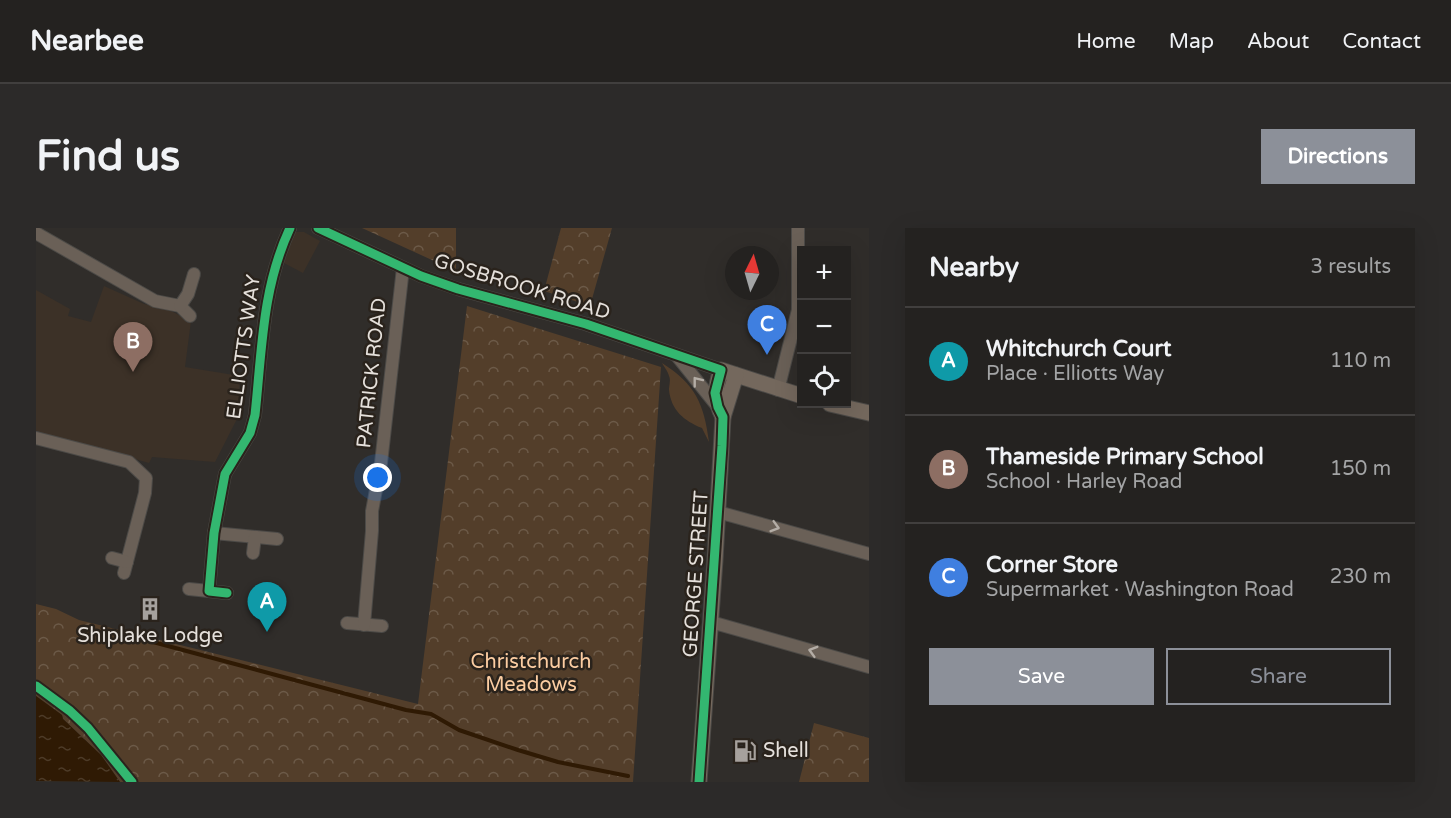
<!DOCTYPE html>
<meta charset="utf-8">
<style>
:root{--surface:#242220;--page:#2c2a29;--text:#f1f3f6;--muted:#a3a4a5;--line:#413f3e;--accent:#8c9099}
body{margin:0;font-family:"Varela Round",sans-serif;background:var(--page);color:var(--text)}
.controls{position:absolute;right:18px;top:18px;display:grid;overflow:hidden;border-radius:0px;box-shadow:0 6px 24px #0002}
.controls button{width:54px;height:54px;display:grid;place-items:center;padding:0;border:0;border-bottom:2px solid var(--line);background:var(--surface);color:var(--text);font:30px sans-serif}
.compass{position:absolute;left:689px;top:18px;width:54px;height:54px;border-radius:50%;background:var(--surface);box-shadow:0 6px 24px #0002;rotate:5deg}
.you{position:absolute;left:342px;top:250px;width:21px;height:21px;margin:-15px;border:4px solid #fff;border-radius:50%;background:#1a73e8;box-shadow:0 0 0 9px #1a73e833}
.badge{display:grid;place-items:center;width:39px;height:39px;border-radius:50%;background:var(--accent);color:#fff;font-size:20px;font-weight:700}
.pin{position:absolute;translate:-50% -50px;filter:drop-shadow(0 2px 3px #0008)}
.pin::after{content:'';position:absolute;top:32px;width:21px;height:18px;background:inherit;clip-path:polygon(0 0,100% 0,50% 100%)}
.list{margin:0;padding:0;list-style:none}
h2{display:flex;justify-content:space-between;align-items:center;height:78px;margin:0;padding:0 24px;font-size:26px}
h2 small{font-size:20px;font-weight:400;color:var(--muted)}
.list li{display:grid;grid-template-columns:39px 1fr auto;gap:18px;align-items:center;box-sizing:border-box;height:108px;padding:0 24px;border-top:2px solid var(--line)}
.list b{display:block;font-size:22px;white-space:nowrap}
.list p{margin:0;font-size:20px;white-space:nowrap;color:var(--muted)}
.list em{font-size:20px;font-style:normal;color:var(--muted)}
.actions{display:flex;gap:12px;padding:18px 24px}
.actions a{flex:1;padding:14px 0;border:2px solid var(--accent);border-radius:0px;text-align:center;font-size:21px;color:var(--accent)}
.actions .main{background:var(--accent);color:#fff}
.icon{flex:none;width:33px;height:33px;fill:none;stroke:currentColor;stroke-width:2;stroke-linecap:round;stroke-linejoin:round}
.map{position:relative;flex:none;width:833px;height:554px;overflow:hidden;border-radius:0px}
header{display:flex;align-items:center;gap:36px;box-sizing:border-box;height:84px;padding:0 30px;background:var(--surface);border-bottom:2px solid var(--line)}
header strong{font-size:28px}
nav{display:flex;gap:33px;margin-inline-start:auto;font-size:21px}
.intro{display:flex;align-items:center;justify-content:space-between;box-sizing:border-box;height:144px;padding:0 36px}
h1{margin:0;font-size:42px}
.button{padding:15px 27px;border-radius:0px;background:var(--accent);color:#fff;font-size:21px;font-weight:700}
main{display:flex;gap:36px;padding:0 36px}
aside{flex:1;background:var(--surface);border-radius:0px;box-shadow:0 6px 24px #0002}
.map>svg:first-child{display:block}
.built{fill:#3c3127}
.grass{fill:#533e2a}
.park{fill:url(#park-crowns)}
.water{fill:url(#water-ripples)}
.lines{fill:none;stroke-linecap:round;stroke-linejoin:round}
.stream{stroke:#2f1a04;stroke-width:4}
.minor-casing{stroke:#4c4a47;stroke-width:14}
.major-casing{stroke:#4c4a47;stroke-width:17}
.minor{stroke:#6a6057;stroke-width:12}
.major{stroke:#74685d;stroke-width:15}
.cycleway-casing{stroke:#2a231c;stroke-width:13}
.cycleway{stroke:#33b770;stroke-width:9}
.oneway{stroke:#b4ada6}
.labels{text-anchor:middle;dominant-baseline:central;stroke-width:5;stroke-linejoin:round;paint-order:stroke}
.street-label{font-size:20px;fill:#e5e0db;stroke:#2a231c}
.poi-label{font-size:20px;fill:#e5e0db;stroke:#2a231c}
.park-label{font-size:20px;fill:#fccda2;stroke:#2a231c}
</style>
<header>
<strong>Nearbee</strong>
<nav><a>Home</a><a>Map</a><a>About</a><a>Contact</a></nav>
</header>
<div class="intro"><h1>Find us</h1><a class="button">Directions</a></div>
<main>
<div class="map">
<svg width="833" height="554" viewBox="0 0 833 554">
<defs>
<pattern id="park-crowns" width="20" height="18" patternUnits="userSpaceOnUse" patternTransform="scale(1.5)"><rect width="20" height="18" fill="#533e2a"/><path d="M2 6a3 3 0 1 1 6 0M12 15a3 3 0 1 1 6 0" fill="none" stroke="#6c5a48"/></pattern>
<pattern id="water-ripples" width="26" height="14" patternUnits="userSpaceOnUse" patternTransform="scale(1.5)"><rect width="26" height="14" fill="#2f1a04"/><path d="M2 4q2-2 4 0t4 0M15 11q2-2 4 0t4 0" fill="none" stroke="#4d3b28"/></pattern>
</defs>
<rect width="100%" height="100%" fill="#302d2a"/>
<!-- built -->
<g class="built">
<polygon points="258,4 268,4 284,13 267,45 244,33"/>
<polygon points="68,58 108,76 129,80 155,93 149,139 204,148 202,189 179,234 116,229 113,235 0,203 0,62 34,81 32,88 55,94"/>
</g>
<!-- grass -->
<path class="grass" d="M626 135C659 156 668 175 673 214L666 200C648 193 635 182 633 162 633 157 635 152 633 148 632 143 628 139 626 135Z"/>
<!-- park -->
<g class="park">
<polygon points="326,0 420,0 420,43"/>
<polygon points="525,0 576,0 554,78 508,63"/>
<polygon points="431,78 625,139 597,554 84,554 65,527 27,491 26,487 0,468 0,376 20,381 43,392 382,476"/>
<polygon points="778,495 833,510 833,554 763,554"/>
</g>
<!-- water -->
<polygon class="water" points="0,468 26,487 27,491 65,527 84,554 0,553"/>
<g class="lines">
<!-- stream -->
<polyline class="stream" points="76,403 370,482 395,486 423,502 482,522 522,534 592,548"/>
<!-- minor casing -->
<g class="minor-casing">
<g id="minor">
<polyline points="282,0 385,48 422,61 550,96 685,142"/>
<polyline points="0,5 119,73 144,78 154,88"/>
<polyline points="144,78 152,66 158,46"/>
<polyline points="641,128 682,179"/>
<polyline points="742,162 762,82 762,0"/>
<polyline points="0,210 93,234 110,250 109,265 88,345"/>
<polyline points="682,284 833,326"/>
<polyline points="178,305 241,311"/>
<polyline points="217,325 219,309"/>
<polyline points="76,330 91,334"/>
<polyline points="153,361 173,363"/>
<path d="M191 365 173 363 178 305 189 246 214 205 219 187C226 122 226 60 254 0"/>
<polyline points="675,394 833,439"/>
<polyline points="311,395 346,398"/>
<polyline points="328,397 336,303 336,283 345,235 367,40"/>
</g>
</g>
<!-- major casing -->
<g class="major-casing">
<g id="major">
<polyline points="794,176 833,185"/>
<path d="M687 189C678 172 679 160 685 142L766 168"/>
<polyline points="663,554 679,332 687,189 700,147"/>
</g>
</g>
<!-- minor -->
<use href="#minor" class="minor"/>
<!-- major -->
<use href="#major" class="major"/>
<!-- cycleway casing -->
<g class="cycleway-casing">
<g id="cycleway">
<polyline points="282,0 385,48 422,61 550,96 685,142 679,165 682,179 687,189 686,218 663,554"/>
<path d="M191 365 173 363 178 305 189 246 214 205 219 187C226 122 226 60 254 0"/>
<polyline points="0,458 34,483 52,500 96,554"/>
</g>
</g>
<!-- cycleway -->
<use href="#cycleway" class="cycleway"/>
</g>
<!-- one-way arrows -->
<defs><path id="oneway-chevron" d="M-2-3.5L2.5 0L-2 3.5" fill="none" stroke-width="1.6" stroke-linecap="round" stroke-linejoin="round" transform="scale(1.5)"/></defs>
<g class="oneway">
<use href="#oneway-chevron" transform="translate(661 153) rotate(-128)"/>
<use href="#oneway-chevron" transform="translate(739 299) rotate(16)"/>
<use href="#oneway-chevron" transform="translate(777 423) rotate(-164)"/>
</g>
<!-- icons -->
<defs>
<g id="building-bare" transform="scale(1.8)"><path d="M-4-6H4V6H1V3H-1V6H-4ZM-2.5-4.3h1.7v1.8h-1.7ZM.8-4.3h1.7v1.8H.8ZM-2.5-1h1.7V.8h-1.7ZM.8-1h1.7V.8H.8Z" fill="#a6a19d" stroke="#2a231c" stroke-width="2.5" paint-order="stroke"/></g>
<g id="fuel-bare" transform="scale(1.8)"><path d="M-5.5-6h7V0h2V4h1.3V-2.5L3-4.5l.8-.8L6-3V5H2.5V1h-1V6h-7ZM-4.2-4.7v3.2H.2V-4.7Z" fill="#a6a19d" stroke="#2a231c" stroke-width="2.5" paint-order="stroke"/></g>
</defs>
<g fill-rule="evenodd">
<use href="#building-bare" x="114" y="381"/>
<use href="#fuel-bare" x="709" y="523"/>
</g>
<g class="labels">
<!-- street labels -->
<g class="street-label">
<text transform="translate(486 59) rotate(17)">GOSBROOK ROAD</text>
<text transform="translate(208 119) rotate(-82)">ELLIOTTS WAY</text>
<text transform="translate(336 145) rotate(-84)">PATRICK ROAD</text>
<text transform="translate(660 346) rotate(-86)">GEORGE STREET</text>
</g>
<!-- poi labels -->
<g class="poi-label">
<text x="114" y="408">Shiplake Lodge</text>
<text x="727" y="523" text-anchor="start">Shell</text>
</g>
<!-- park labels -->
<g class="park-label">
<text x="495" y="434">Christchurch<tspan x="495" dy="23">Meadows</tspan></text>
</g>
</g>
</svg>
<div class="controls">
<button>+</button>
<button>−</button>
<button><svg class="icon" aria-label="locate" viewBox="0 0 24 24"><circle cx="12" cy="12" r="6"/><path d="M12 2v4M12 18v4M2 12h4M18 12h4"/></svg></button>
</div>
<svg class="compass" viewBox="-18 -18 36 36"><path d="M0-13l5 13h-10z" fill="#e53935"/><path d="M0 13l5-13h-10z" fill="#a3a4a5"/></svg>
<div class="you"></div>
<div class="pin badge" style="left:231px;top:404px;background:#0f9aa8">A</div>
<div class="pin badge" style="left:97px;top:144px;background:#8d6e63">B</div>
<div class="pin badge" style="left:731px;top:127px;background:#3f7fe0">C</div>
</div>
<aside>
<h2>Nearby<small>3 results</small></h2>
<ul class="list">
<li><span class="badge" style="background:#0f9aa8">A</span><div><b>Whitchurch Court</b><p>Place · Elliotts Way</p></div><em>110 m</em></li>
<li><span class="badge" style="background:#8d6e63">B</span><div><b>Thameside Primary School</b><p>School · Harley Road</p></div><em>150 m</em></li>
<li><span class="badge" style="background:#3f7fe0">C</span><div><b>Corner Store</b><p>Supermarket · Washington Road</p></div><em>230 m</em></li>
</ul>
<div class="actions"><a class="main">Save</a><a>Share</a></div>
</aside>
</main>
